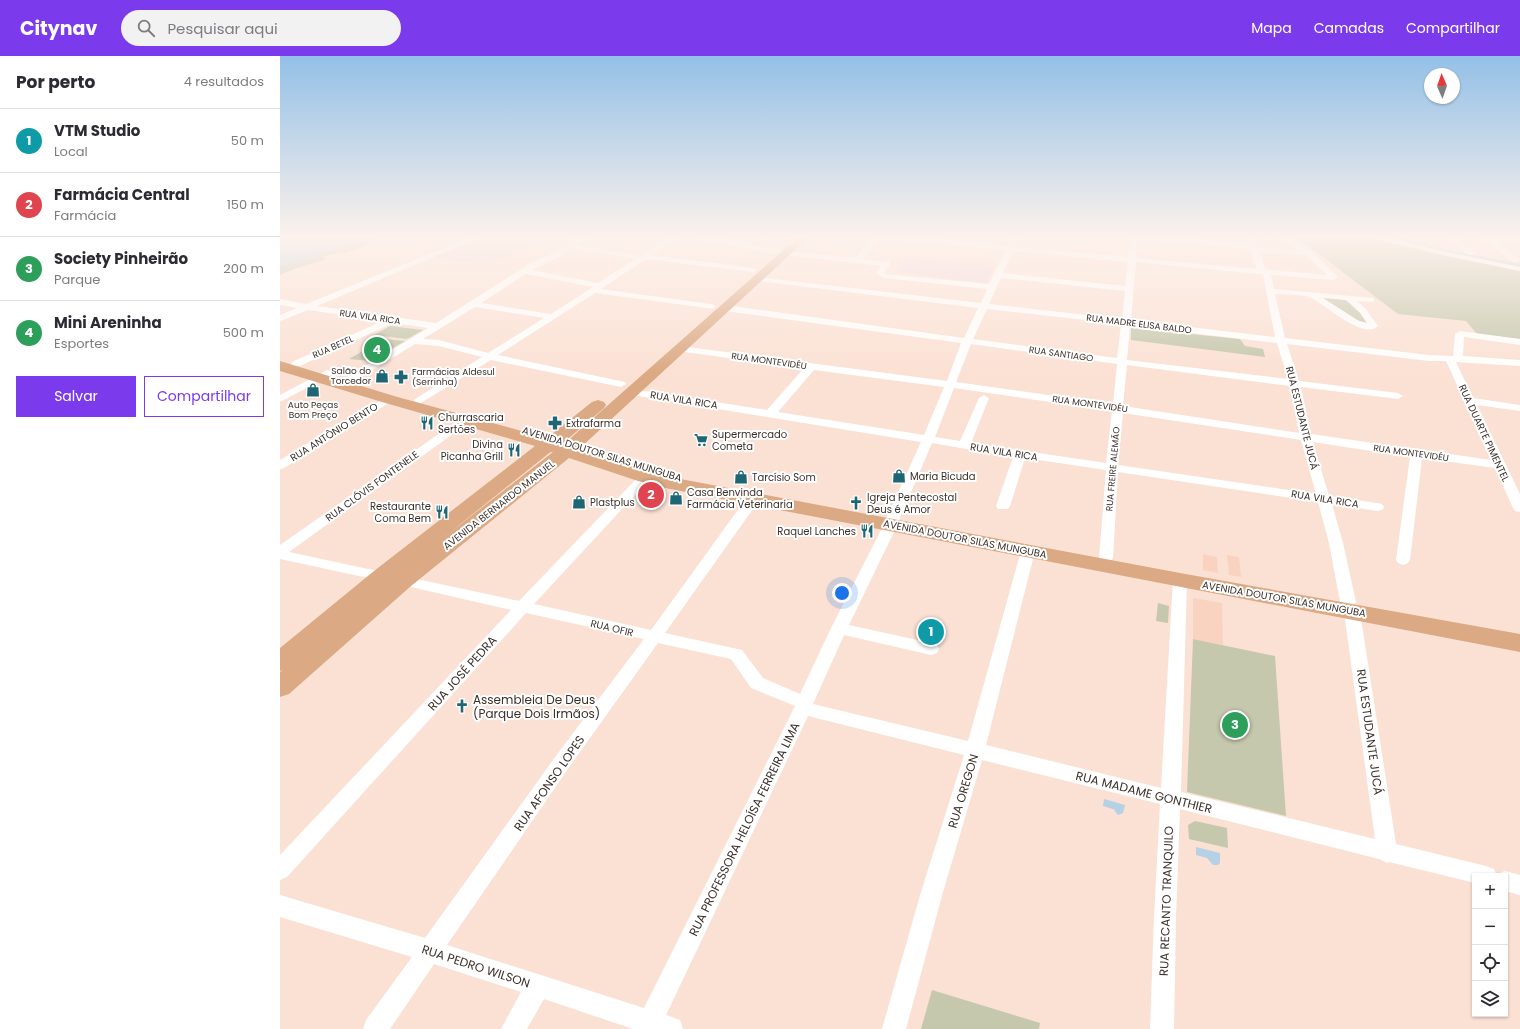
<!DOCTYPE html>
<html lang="pt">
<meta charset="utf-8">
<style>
:root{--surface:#fff;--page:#f2f2f3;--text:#2b2b33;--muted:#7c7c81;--line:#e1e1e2;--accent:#7c3aed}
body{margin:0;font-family:Poppins,sans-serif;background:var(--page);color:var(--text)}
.controls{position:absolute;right:12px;bottom:12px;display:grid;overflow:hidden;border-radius:0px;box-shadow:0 1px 3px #0004}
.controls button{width:36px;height:36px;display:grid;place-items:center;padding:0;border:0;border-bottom:1px solid var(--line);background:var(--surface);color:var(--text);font:20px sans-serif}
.compass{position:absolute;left:1144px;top:12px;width:36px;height:36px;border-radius:50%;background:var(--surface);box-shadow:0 1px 3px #0004;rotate:358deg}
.you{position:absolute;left:562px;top:537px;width:14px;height:14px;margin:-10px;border:3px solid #fff;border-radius:50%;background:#1a73e8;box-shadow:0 0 0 6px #1a73e833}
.badge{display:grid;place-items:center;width:26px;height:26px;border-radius:50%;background:var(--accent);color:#fff;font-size:13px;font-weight:700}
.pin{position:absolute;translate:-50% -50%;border:2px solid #fff;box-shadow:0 1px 4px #0006}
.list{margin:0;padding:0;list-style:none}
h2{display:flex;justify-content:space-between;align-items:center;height:52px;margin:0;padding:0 16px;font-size:17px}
h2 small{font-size:13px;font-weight:400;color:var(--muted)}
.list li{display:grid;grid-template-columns:26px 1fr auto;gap:12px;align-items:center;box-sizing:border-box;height:64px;padding:0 16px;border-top:1px solid var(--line)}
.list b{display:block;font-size:15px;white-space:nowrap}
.list p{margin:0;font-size:13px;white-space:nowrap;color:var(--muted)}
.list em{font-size:13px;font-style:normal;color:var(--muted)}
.actions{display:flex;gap:8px;padding:12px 16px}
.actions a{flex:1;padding:9px 0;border:1px solid var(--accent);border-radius:0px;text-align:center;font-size:14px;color:var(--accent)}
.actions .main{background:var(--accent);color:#fff}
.icon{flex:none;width:22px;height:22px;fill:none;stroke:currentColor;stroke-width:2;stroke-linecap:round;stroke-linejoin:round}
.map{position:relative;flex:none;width:1240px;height:973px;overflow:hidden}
header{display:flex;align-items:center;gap:24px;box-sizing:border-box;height:56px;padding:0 20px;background:var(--accent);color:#fff}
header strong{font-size:19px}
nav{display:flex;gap:22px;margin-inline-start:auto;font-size:14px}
.search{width:280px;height:36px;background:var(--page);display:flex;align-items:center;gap:10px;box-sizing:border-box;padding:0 14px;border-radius:22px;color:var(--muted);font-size:15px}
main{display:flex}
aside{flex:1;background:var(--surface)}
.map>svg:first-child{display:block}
.built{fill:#f9d3bf}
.education{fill:#f0d6db}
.green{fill:#c5c8ad}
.water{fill:#b4d1e5}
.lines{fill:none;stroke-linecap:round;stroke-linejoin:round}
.minor{fill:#fff;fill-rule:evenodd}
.primary{fill:#dba983;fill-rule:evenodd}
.labels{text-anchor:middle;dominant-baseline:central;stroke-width:4;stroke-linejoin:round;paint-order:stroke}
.far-street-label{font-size:9px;fill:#3c302a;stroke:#fff}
.far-poi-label{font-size:9px;fill:#3c302a;stroke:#fff;text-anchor:end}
.street-label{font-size:10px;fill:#3c302a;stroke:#fff}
.poi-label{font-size:10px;fill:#3c302a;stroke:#fff;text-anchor:start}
.near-street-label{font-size:12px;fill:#3c302a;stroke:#fff}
.near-poi-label{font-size:12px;fill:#3c302a;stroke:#fff;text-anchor:start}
</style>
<header>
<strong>Citynav</strong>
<div class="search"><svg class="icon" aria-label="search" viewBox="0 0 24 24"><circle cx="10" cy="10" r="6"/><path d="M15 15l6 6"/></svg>Pesquisar aqui</div>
<nav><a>Mapa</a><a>Camadas</a><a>Compartilhar</a></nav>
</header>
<main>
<aside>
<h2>Por perto<small>4 resultados</small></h2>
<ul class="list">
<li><span class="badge" style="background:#0f9aa8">1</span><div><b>VTM Studio</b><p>Local</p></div><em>50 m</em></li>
<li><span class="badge" style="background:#e0444e">2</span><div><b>Farmácia Central</b><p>Farmácia</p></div><em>150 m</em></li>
<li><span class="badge" style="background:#2e9e5b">3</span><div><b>Society Pinheirão</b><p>Parque</p></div><em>200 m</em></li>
<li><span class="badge" style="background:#2e9e5b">4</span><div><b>Mini Areninha</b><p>Esportes</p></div><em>500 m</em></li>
</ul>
<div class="actions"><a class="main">Salvar</a><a>Compartilhar</a></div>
</aside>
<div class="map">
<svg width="1240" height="973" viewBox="0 0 1240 973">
<rect width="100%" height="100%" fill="#fbe1d4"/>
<!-- built -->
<g class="built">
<polygon points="923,498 937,501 938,517 923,514"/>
<polygon points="947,499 959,501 961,521 949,519"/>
<polygon points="913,542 942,547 943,589 913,583"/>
</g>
<!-- education -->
<g class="education">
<polygon points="201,182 268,182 207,209 151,202"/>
<polygon points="627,201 715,210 706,227 616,216"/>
</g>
<!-- green -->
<g class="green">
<path d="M0 182H98C87 188 76 195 63 197 56 198 50 198 44 200L45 202 44 204 14 213 0 219Z"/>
<polygon points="1018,182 1087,182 1240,215 1240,283 1197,278 1186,265 1118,258"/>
<path d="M1038 241C1065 243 1073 241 1087 267L1076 264Z"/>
<polygon points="110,270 143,274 127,283 94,279"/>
<polygon points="851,272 960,283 965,290 983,293 985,301 851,284"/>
<polygon points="104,283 125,285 91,305 69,303"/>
<polygon points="878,547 889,550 888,567 876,565"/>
<polygon points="913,583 995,600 1006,760 907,736"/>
<polygon points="915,765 947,772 948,792 909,783 908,769"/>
<polygon points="652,934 760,967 759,973 641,973"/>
</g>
<!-- water -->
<g class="water">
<polygon points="0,182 77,182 51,195 0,211"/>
<polygon points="1109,182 1121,182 1166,194 1240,208 1240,211 1137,190"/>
<polygon points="824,743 845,749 843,757 838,759 834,754 836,754 823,750"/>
<polygon points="916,791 940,797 940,807 938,809 933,809 927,802 916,799"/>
</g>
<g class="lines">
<!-- minor -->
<g class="minor">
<path d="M189 182H199L37 250 156 267 251 207 271 198 297 182H306L297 189 360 200 387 182H396L372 199 473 212 477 214 473 216 366 203 321 233 431 248 434 249 435 251 434 253 315 237 218 299 345 326 346 328 341 331 211 304 139 348 134 345 135 343 202 301 159 290 135 288 73 326H65L64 324 65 322 148 272 113 267 20 310H12L11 308 12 306 102 265 28 254 0 265V259L17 252 0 249V243L26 248ZM291 192 355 203 318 227 252 214 277 202ZM246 218 313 231 271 258 201 247ZM195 251 264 262 208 297 159 284 143 283Z"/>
<path d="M416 182H433L507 195 575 202 593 182H601L583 203 609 206 610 208 604 217 605 218 709 228 725 194 615 184 611 182H639L728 190 731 182H739L735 191 848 201 850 182H858L856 202 977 213 970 193 872 184 868 182H896L970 188 968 182H976L978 191 1018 194 1001 182H1010L1031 195 1058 221 1053 224 991 219 994 233 1093 242 1094 244 1093 246 1077 245 1086 253 1098 270C1083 285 1044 247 1029 241 1020 238 1006 239 995 238L1005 282 1149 299 1173 300 1175 278 1180 275 1240 283V289L1184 281 1183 300 1240 304V310L1176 306 1193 342 1240 349V355L1197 349 1240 438V456L1235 455 1233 452 1215 412 1142 402 1130 504 1128 507 1123 509 1118 507 1116 504 1130 401 1033 386 1049 440 1097 447 1102 448 1104 451 1102 454 1097 455 1052 448 1063 487 1076 546 1073 550 1068 551 1063 550 1060 546 1049 487 1038 446 838 416 833 502 831 505 826 507 821 505 819 502 826 414 745 402 730 450 728 453H718L716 450 733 401 652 387 614 476 569 569 651 587 657 589 659 593 657 597 651 599 564 579 533 648 688 685 741 495 743 492 748 491 753 492 755 495 706 689 881 732 893 524 895 521 900 519 905 521 907 524 901 736 1095 783 1064 556 1067 552 1072 551 1077 552 1080 556 1116 788 1206 810 1214 813 1217 820V818L1225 815 1240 819V839L1225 835V820H1195V827L1109 806 1107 807 1099 803 900 753 896 861 894 973H870L874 861 880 748 702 704 663 836 626 973H602L641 836 684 699 528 660 386 959 400 964 403 973H353L264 943 247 973H221L241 936 154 908 110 973H83L86 964 132 901 0 861V839L145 882 278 697 364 583 246 557 7 821 0 824V799L231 554 118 528 116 525 118 522 123 520 239 545 361 418H369L371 421 369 424 254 548 371 574 468 440H478L480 443 385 577 462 594 483 622 520 638 551 572 600 476 641 386 352 339 347 336 352 333 487 354 524 312 397 295 395 293 400 290 667 325 681 287 445 255 441 252 445 249 684 282 698 252 478 225 474 223 478 221 701 247 707 233 603 222 596 217 601 210 507 199 420 184ZM733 195 848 206 845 230 723 217ZM980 196 1026 199 1047 219 985 213ZM856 206 979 218 983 219 995 281 851 264ZM721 222 845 235 842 263 709 248ZM1043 242 1066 244 1080 257 1087 267 1079 265ZM707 253 841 268 837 302 693 283ZM850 270 997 287 1008 323 847 304ZM691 288 837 308 833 348 676 326ZM1007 288 1149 305H1166L1211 404 1031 378 1021 331 1118 343 1123 340 1118 337 1019 325ZM847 309 1010 330 1019 377 843 350ZM534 314 664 331 644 379 498 356ZM674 332 832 355 826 407 691 387 709 342 704 339 699 342 680 385 655 381ZM843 357 1021 384 1036 438 838 409ZM378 587 451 603 471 632 515 650 364 952 167 889 292 707Z"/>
<polygon points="1099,182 1112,182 1167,196 1240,211 1240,215 1167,200 1100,184"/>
<polygon points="1170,182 1178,182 1195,197 1194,199 1188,199"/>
<polygon points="1202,182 1240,182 1240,186 1214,184 1240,204 1236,206 1233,206"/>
<polygon points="47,314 51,315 52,317 51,319 0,346 0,339"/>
<polygon points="108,340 113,343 112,345 4,412 0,413 0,404"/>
<polygon points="184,362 188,363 190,365 188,367 9,496 107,517 109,520 107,523 102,525 0,503 0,489 180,363"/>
</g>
<!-- primary -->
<path class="primary" d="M517 182H528L299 393 371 417 390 421 900 517 1240 578V596L390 433 358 425 289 402 131 530 9 638 0 641V616L3 614 0 615V592L94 515 255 390 102 346 0 315V305L114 340 267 382 312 346 318 344 324 346 326 349 324 352 282 388H284ZM271 396H273L159 485 268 398Z"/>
</g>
<!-- sky -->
<linearGradient id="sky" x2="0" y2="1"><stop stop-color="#93c0e7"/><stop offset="0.57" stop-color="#fdf2ec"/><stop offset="1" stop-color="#fdf2ec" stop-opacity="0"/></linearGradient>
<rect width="1240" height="318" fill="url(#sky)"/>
<!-- icons -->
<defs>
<g id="shop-bare" transform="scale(1.08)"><path d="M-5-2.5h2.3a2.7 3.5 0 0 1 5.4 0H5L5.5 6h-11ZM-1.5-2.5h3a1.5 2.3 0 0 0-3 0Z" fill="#1f6675" stroke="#fff" stroke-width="2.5" paint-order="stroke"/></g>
<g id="pharmacy-bare" transform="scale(1.08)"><path d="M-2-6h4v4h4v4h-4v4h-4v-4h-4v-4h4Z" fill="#1f6675" stroke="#fff" stroke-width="2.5" paint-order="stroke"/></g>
<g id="restaurant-bare" transform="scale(1.08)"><path d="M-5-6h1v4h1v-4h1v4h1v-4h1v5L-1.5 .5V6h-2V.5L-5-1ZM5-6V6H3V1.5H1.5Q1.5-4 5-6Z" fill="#1f6675" stroke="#fff" stroke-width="2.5" paint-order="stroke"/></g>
<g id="supermarket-bare" transform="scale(1.08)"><path d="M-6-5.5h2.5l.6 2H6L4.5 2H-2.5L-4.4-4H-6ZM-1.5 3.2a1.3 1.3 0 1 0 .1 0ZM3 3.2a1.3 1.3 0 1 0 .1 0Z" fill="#1f6675" stroke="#fff" stroke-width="2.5" paint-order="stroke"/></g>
<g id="church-bare" transform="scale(1.08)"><path d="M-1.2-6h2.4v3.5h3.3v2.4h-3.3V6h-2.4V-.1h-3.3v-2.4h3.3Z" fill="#1f6675" stroke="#fff" stroke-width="2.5" paint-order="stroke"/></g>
</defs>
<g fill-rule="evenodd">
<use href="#shop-bare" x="102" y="320"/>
<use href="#pharmacy-bare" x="121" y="321"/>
<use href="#shop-bare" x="33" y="334"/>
<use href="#restaurant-bare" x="147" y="367"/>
<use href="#pharmacy-bare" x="275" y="367"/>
<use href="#supermarket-bare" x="421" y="384"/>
<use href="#restaurant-bare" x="234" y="394"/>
<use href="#shop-bare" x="619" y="420"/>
<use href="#shop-bare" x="461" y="421"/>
<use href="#shop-bare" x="396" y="442"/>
<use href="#shop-bare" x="299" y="446"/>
<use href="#church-bare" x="576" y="447"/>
<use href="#restaurant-bare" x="162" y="456"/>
<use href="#restaurant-bare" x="587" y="475"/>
<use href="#church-bare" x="182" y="650"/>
</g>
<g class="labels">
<!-- far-street labels -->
<g class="far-street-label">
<text transform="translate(90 261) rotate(8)">RUA VILA RICA</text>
<text transform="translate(859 268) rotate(7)">RUA MADRE ELISA BALDO</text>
<text transform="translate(53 291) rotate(-24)">RUA BETEL</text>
<text transform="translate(781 298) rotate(8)">RUA SANTIAGO</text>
<text transform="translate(489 305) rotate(8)">RUA MONTEVIDÉU</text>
<text transform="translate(810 348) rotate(8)">RUA MONTEVIDÉU</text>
<text transform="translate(1131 397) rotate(8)">RUA MONTEVIDÉU</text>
<text transform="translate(833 413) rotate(-85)">RUA FREIRE ALEMÃO</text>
</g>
<!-- far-poi labels -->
<g class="far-poi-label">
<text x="91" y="315">Salão do<tspan x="91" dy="10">Torcedor</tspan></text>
<text x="132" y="316" text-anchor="start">Farmácias Aldesul<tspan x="132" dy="10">(Serrinha)</tspan></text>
<text x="33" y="349" text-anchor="middle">Auto Peças<tspan x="33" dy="10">Bom Preço</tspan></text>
</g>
<!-- street labels -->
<g class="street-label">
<text transform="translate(404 344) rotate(9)">RUA VILA RICA</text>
<text transform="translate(1022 362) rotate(76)">RUA ESTUDANTE JUCÁ</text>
<text transform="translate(54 376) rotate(-32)">RUA ANTÔNIO BENTO</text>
<text transform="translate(1204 377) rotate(65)">RUA DUARTE PIMENTEL</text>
<text transform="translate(724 396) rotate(9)">RUA VILA RICA</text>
<text transform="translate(322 398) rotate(17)">AVENIDA DOUTOR SILAS MUNGUBA</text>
<text transform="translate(92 430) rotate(-36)">RUA CLÓVIS FONTENELE</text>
<text transform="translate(1045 443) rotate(9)">RUA VILA RICA</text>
<text transform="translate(219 449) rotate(-38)">AVENIDA BERNARDO MANUEL</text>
<text transform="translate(685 483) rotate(11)">AVENIDA DOUTOR SILAS MUNGUBA</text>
<text transform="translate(1004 543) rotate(10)">AVENIDA DOUTOR SILAS MUNGUBA</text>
<text transform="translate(332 572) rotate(13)">RUA OFIR</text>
</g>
<!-- poi labels -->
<g class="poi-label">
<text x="158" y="361">Churrascaria<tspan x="158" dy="12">Sertões</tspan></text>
<text x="286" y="367">Extrafarma</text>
<text x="432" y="378">Supermercado<tspan x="432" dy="12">Cometa</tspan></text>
<text x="223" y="388" text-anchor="end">Divina<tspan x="223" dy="12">Picanha Grill</tspan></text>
<text x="630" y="420">Maria Bicuda</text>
<text x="472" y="421">Tarcísio Som</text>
<text x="407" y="436">Casa Benvinda<tspan x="407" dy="12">Farmácia Veterinaria</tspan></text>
<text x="587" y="441">Igreja Pentecostal<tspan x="587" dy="12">Deus é Amor</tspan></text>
<text x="310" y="446">Plastplus</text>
<text x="151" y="450" text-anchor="end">Restaurante<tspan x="151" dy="12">Coma Bem</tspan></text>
<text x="576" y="475" text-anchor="end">Raquel Lanches</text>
</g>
<!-- near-street labels -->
<g class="near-street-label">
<text transform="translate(182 617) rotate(-48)">RUA JOSÉ PEDRA</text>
<text transform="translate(1090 676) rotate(82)">RUA ESTUDANTE JUCÁ</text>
<text transform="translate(269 727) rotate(-55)">RUA AFONSO LOPES</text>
<text transform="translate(683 735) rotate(-73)">RUA OREGON</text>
<text transform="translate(864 736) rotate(14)">RUA MADAME GONTHIER</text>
<text transform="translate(464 773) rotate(-64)">RUA PROFESSORA HELOÍSA FERREIRA LIMA</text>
<text transform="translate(886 845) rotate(-88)">RUA RECANTO TRANQUILO</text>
<text transform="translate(196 910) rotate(18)">RUA PEDRO WILSON</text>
</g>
<!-- near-poi labels -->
<g class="near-poi-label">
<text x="193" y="643">Assembleia De Deus<tspan x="193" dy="14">(Parque Dois Irmãos)</tspan></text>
</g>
</g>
</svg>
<div class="controls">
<button>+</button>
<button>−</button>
<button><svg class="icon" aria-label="locate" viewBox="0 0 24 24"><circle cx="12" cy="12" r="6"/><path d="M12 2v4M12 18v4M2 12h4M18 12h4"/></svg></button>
<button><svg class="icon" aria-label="layers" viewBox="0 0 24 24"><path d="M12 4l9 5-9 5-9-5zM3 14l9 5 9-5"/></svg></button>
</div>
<svg class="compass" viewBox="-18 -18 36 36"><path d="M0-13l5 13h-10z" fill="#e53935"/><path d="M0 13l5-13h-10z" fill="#7c7c81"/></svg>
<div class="you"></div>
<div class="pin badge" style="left:651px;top:576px;background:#0f9aa8">1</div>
<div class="pin badge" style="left:371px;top:439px;background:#e0444e">2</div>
<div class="pin badge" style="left:955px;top:669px;background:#2e9e5b">3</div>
<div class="pin badge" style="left:97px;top:294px;background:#2e9e5b">4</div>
</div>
</main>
